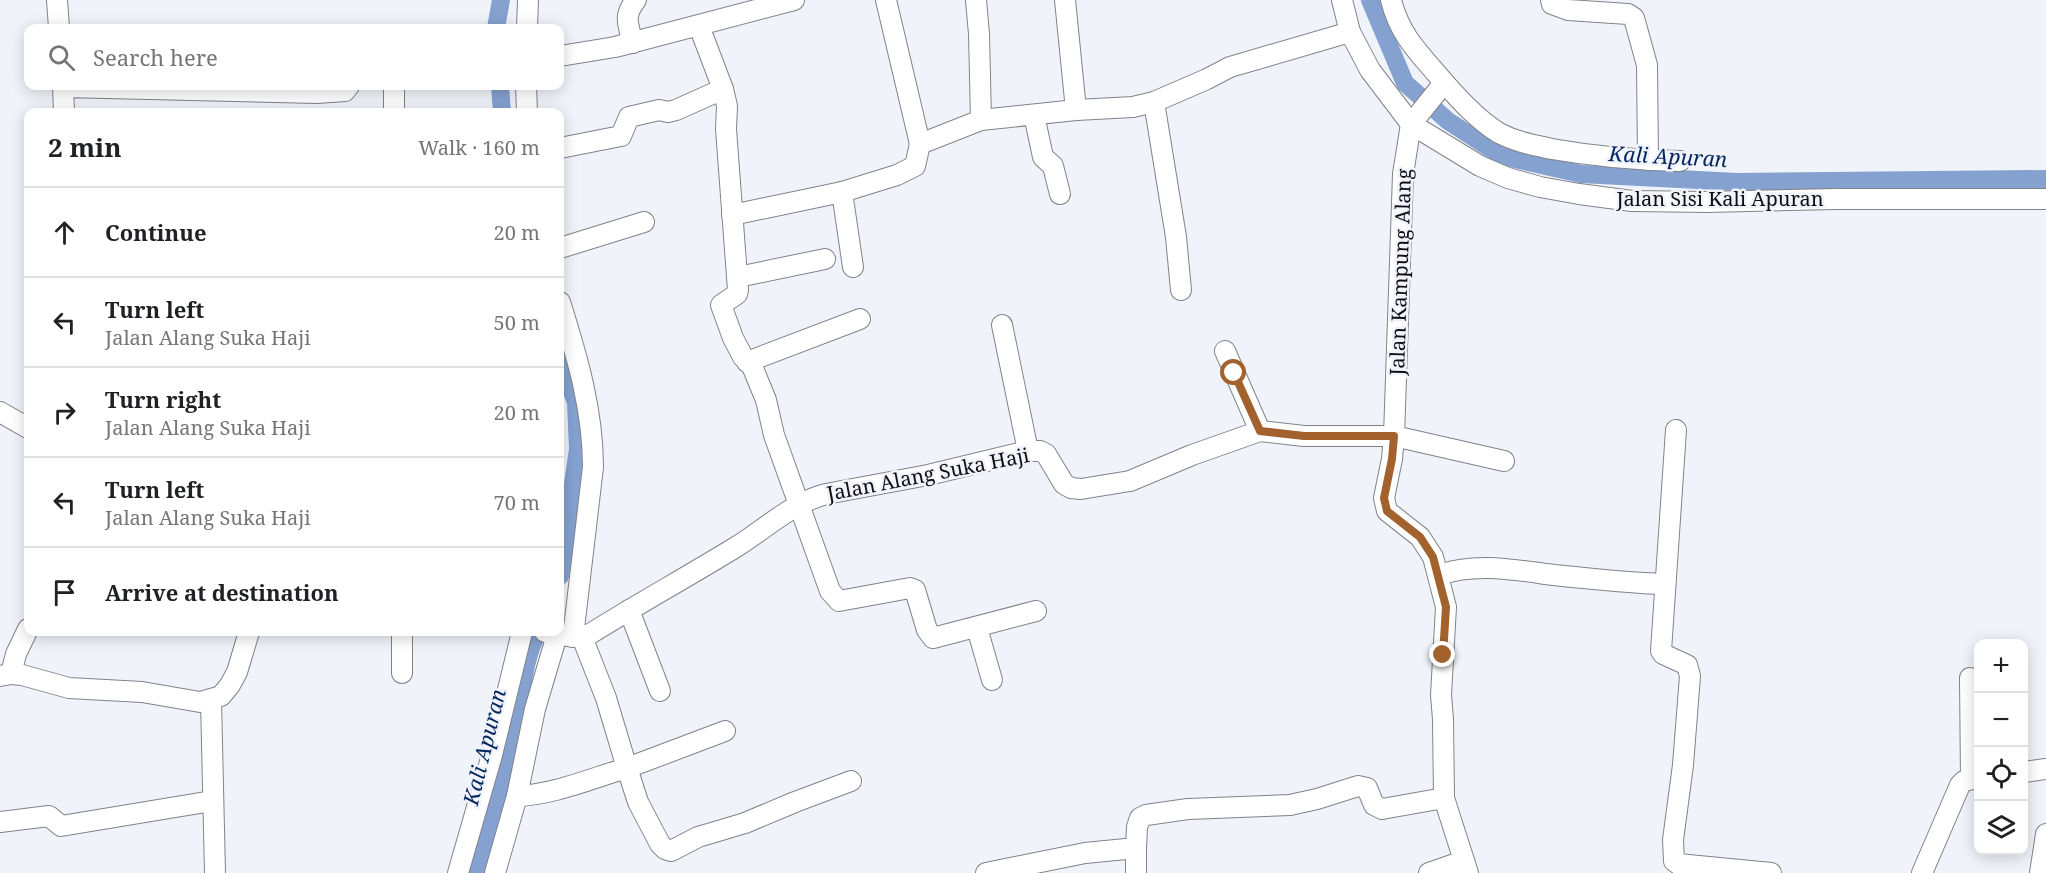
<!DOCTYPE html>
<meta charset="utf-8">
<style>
:root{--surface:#fff;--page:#f6f6f6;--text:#202124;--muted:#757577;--line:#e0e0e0}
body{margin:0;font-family:"Noto Serif",serif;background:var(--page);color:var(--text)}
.controls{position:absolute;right:18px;bottom:18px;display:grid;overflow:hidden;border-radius:12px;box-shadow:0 3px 15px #0003}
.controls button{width:54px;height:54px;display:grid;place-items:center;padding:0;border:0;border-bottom:2px solid var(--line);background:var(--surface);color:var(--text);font:30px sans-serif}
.stop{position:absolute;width:18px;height:18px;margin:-14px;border:4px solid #a3612d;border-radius:50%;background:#fff}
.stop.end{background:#a3612d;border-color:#fff;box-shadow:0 2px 6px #0008}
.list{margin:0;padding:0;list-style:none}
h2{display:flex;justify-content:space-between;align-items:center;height:78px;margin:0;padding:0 24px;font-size:26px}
h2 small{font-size:20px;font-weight:400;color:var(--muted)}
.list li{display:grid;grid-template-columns:39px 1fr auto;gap:18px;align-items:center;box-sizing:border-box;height:90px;padding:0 24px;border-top:2px solid var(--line)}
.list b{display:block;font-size:22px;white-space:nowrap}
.list p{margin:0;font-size:20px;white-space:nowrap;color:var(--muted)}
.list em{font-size:20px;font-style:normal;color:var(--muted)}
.icon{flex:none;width:33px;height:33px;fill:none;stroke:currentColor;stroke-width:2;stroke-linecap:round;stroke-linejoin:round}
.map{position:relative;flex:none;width:2046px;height:873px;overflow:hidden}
.search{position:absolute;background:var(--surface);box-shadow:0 3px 15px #0003;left:24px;top:24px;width:540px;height:66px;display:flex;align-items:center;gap:15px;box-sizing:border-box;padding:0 21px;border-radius:12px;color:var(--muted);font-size:22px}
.panel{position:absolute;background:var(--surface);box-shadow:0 3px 15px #0003;left:24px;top:108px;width:540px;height:528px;border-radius:12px}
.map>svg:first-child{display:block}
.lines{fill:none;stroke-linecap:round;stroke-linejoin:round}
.canal{stroke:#84a1d0;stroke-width:18}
.street-casing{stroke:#81838a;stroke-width:22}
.street{stroke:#fff;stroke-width:20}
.route{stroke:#a3612d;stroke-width:8}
.labels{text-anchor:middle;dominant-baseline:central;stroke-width:5;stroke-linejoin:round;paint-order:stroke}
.street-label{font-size:20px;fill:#0f0f12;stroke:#f1f3fb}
.water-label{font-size:21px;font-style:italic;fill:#04265e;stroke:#f1f3fb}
</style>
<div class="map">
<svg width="2046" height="873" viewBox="0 0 2046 873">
<rect width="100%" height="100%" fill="#f1f3fb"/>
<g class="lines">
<!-- canal -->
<g class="canal">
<polyline points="1370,0 1405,83 1448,121 1502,156 1581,174 1737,182 2046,179"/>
<polyline points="496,28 501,0"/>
<polyline points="500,86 502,112"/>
<polyline points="560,362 576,402 578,449 560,576"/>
<path d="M475 873C491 823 504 772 516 721 522 691 524 658 538 632"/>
</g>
<!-- street casing -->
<g class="street-casing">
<g id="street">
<polyline points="57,0 59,28"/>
<polyline points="886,0 920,144"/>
<polyline points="976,0 979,34 981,120"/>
<polyline points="1065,0 1076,110"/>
<polyline points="1342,0 1350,32 1370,70 1411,124 1480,166 1508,178 1540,187 1579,194 1632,201 1707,202 1836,199 2046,199"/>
<path d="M1391 0C1399 32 1415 49 1436 73 1454 94 1476 119 1499 133 1516 142 1534 145 1552 149 1597 157 1635 160 1680 161"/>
<polyline points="1551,0 1552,4 1568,10 1628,14 1634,18 1647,65 1648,160"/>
<polyline points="699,26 723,89 727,106 726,129 738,290 737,294 721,305 733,338 743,357 752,366 766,400 774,435 830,591 839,601 910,588 915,590 927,630 933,638 1036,611"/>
<polyline points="527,28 528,0"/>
<path d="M633 43C628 24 623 16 636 0"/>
<polyline points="560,56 615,47 794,0"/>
<polyline points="1444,83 1411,124 1403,174 1394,436 1504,461"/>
<polyline points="526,86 527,112"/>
<polyline points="1154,102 1176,237 1181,290"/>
<polyline points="64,112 63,87 317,93 345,91 349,86"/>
<polyline points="394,112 394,86"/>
<polyline points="1034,115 1043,157 1053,166 1060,194"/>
<polyline points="560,148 621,136 629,117 659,110 668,112 676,110 723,89"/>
<polyline points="842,192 853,267"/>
<polyline points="732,215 842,192 897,175 915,166 920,144 981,120 1076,110 1133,107 1154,102 1207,79 1230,67 1350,32"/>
<polyline points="560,248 644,222"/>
<polyline points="738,277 825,259"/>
<path d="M560 302C577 356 593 410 593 467L573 637"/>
<polyline points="1002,325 1028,451"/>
<polyline points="1225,351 1260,431"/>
<polyline points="747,362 860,319"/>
<polyline points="0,412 28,428"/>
<polyline points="1676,430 1661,651 1663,654 1687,665 1690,676 1683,765 1673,840 1674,861 1678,864 1771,873"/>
<path d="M1439 575C1476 562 1515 570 1554 575 1591 579 1628 583 1665 584"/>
<polyline points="629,610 660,691"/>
<polyline points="977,628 992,680"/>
<path d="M545 632 573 637 590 634C638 604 687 577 736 547 765 529 792 503 826 494L928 475 1028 451H1040L1046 454 1064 484 1071 488 1081 489 1130 481 1192 455 1260 431 1304 436H1394L1392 459 1384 498 1387 511 1420 537 1433 557 1446 607 1441 695 1443 719 1444 798 1468 873"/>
<polyline points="582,637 606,698 627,768 725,731"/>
<polyline points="402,673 402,632"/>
<polyline points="11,674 16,654 28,629"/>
<polyline points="0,676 11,674 22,675 69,688 142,692 200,702 221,696 230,685 237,672 249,632"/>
<polyline points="1970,678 1971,779"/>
<polyline points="211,700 215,873"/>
<polyline points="2024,772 2046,769"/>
<path d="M517 796C553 795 592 778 627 768L638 802 660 844 665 849 671 851 698 837 745 823 795 802 851 781"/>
<polyline points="0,822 49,816 61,826 212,801"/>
<polyline points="1136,848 1136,873"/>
<polyline points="458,873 492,755 522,632"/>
<polyline points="495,873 517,796 535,709 557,635"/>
<polyline points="986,873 1085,853 1136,848 1137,827 1140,818 1146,815 1188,809 1290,805 1317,799 1358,786 1367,788 1374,805 1382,809 1444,798"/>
<polyline points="1429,873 1464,861"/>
<polyline points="1922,873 1960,785 1964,781 1978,778"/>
<polyline points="2040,873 2046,834"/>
</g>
</g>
<!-- street -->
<use href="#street" class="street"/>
</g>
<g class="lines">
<!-- route -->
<polyline class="route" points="1234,373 1260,431 1304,436 1394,436 1392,459 1384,498 1387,511 1420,537 1433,557 1446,607 1443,655"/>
</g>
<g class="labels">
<!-- street labels -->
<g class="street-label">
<text x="1720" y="198">Jalan Sisi Kali Apuran</text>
<text transform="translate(1400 272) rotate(-88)">Jalan Kampung Alang</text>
<text transform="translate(928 474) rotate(-11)">Jalan Alang Suka Haji</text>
</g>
<!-- water labels -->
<g class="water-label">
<text transform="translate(1668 156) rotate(3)">Kali Apuran</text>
<text transform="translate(484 747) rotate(-76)">Kali Apuran</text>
</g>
</g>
</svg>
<div class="controls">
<button>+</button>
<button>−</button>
<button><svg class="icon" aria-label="locate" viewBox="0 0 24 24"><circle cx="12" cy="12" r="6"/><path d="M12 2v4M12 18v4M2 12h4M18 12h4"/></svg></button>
<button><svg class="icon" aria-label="layers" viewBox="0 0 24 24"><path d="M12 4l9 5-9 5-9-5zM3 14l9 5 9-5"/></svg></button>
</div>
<div class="stop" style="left:1234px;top:373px"></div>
<div class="stop end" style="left:1443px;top:655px"></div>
<div class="search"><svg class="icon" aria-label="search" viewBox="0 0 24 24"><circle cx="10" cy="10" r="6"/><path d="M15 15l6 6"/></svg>Search here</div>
<section class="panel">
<h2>2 min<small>Walk · 160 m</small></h2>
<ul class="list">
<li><svg class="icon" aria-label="ahead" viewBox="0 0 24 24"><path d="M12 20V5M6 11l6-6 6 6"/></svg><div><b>Continue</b></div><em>20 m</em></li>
<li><svg class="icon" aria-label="left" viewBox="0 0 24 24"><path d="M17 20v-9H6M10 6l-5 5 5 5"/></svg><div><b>Turn left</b><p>Jalan Alang Suka Haji</p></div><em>50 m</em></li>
<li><svg class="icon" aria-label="right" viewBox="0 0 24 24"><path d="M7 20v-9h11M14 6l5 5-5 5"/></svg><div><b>Turn right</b><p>Jalan Alang Suka Haji</p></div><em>20 m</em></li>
<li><svg class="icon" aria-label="left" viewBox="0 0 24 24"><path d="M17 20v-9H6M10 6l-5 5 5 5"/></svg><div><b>Turn left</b><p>Jalan Alang Suka Haji</p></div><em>70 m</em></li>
<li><svg class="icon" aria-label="arrive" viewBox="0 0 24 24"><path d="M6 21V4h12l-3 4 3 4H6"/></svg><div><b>Arrive at destination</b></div></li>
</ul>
</section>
</div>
